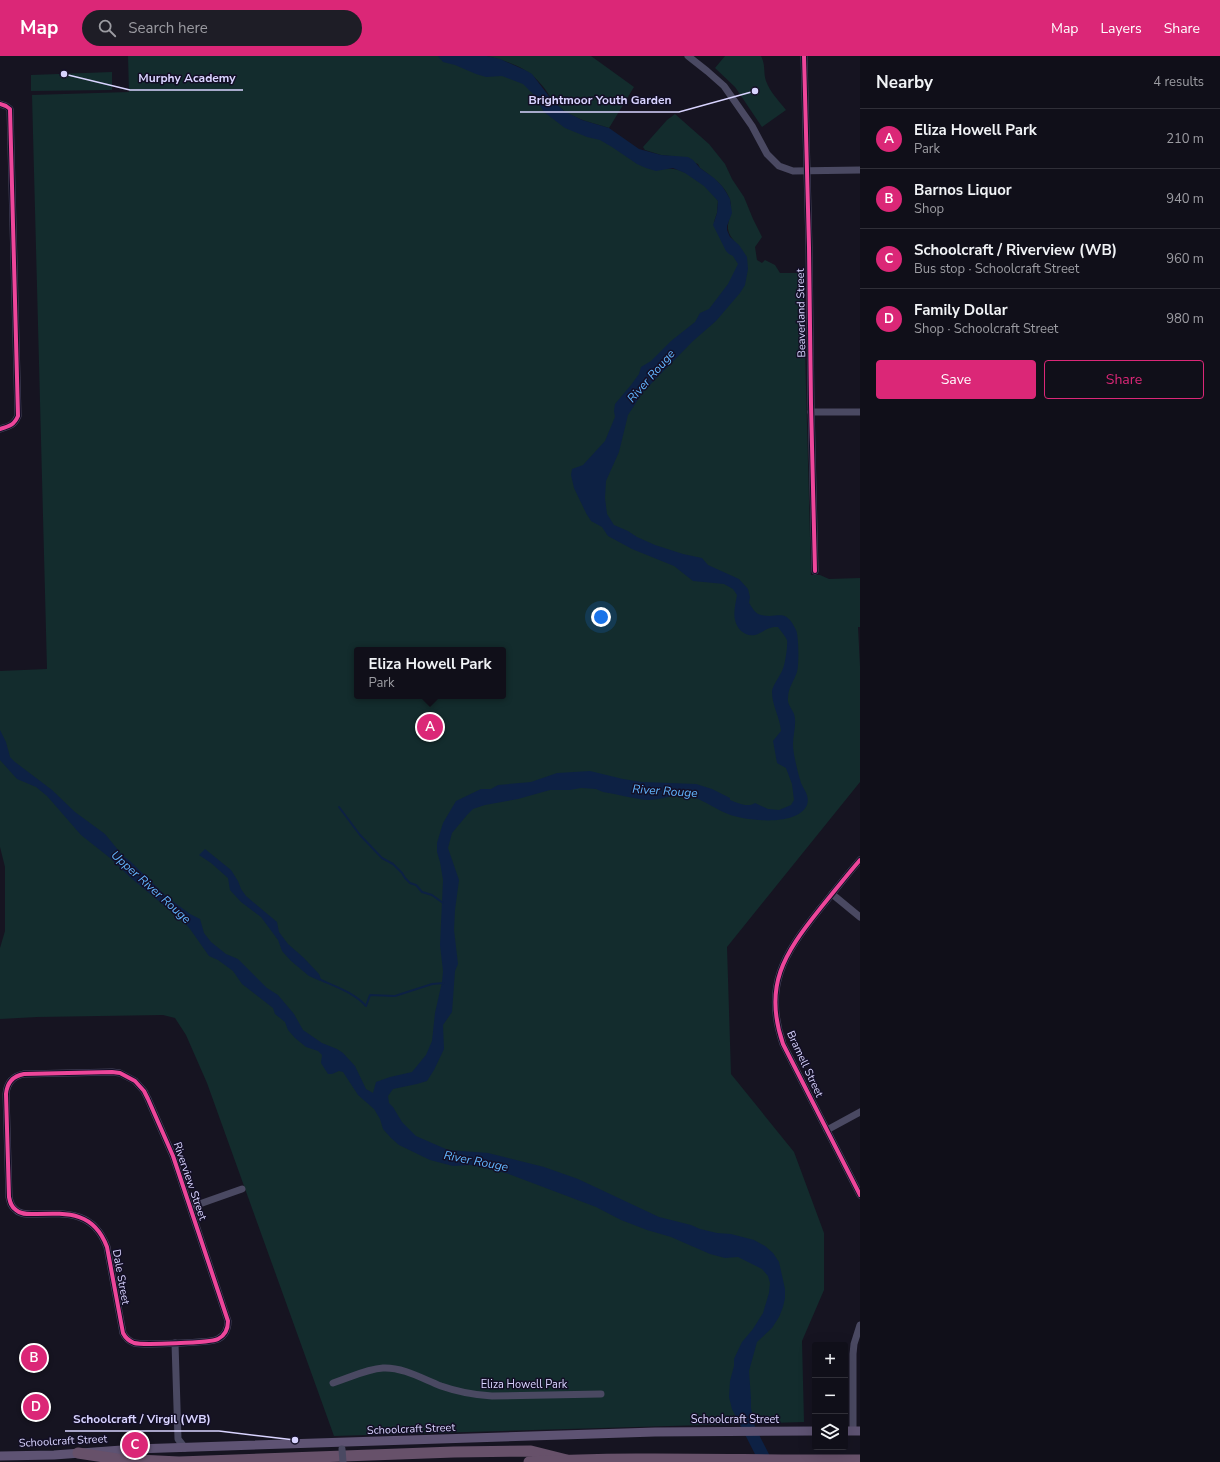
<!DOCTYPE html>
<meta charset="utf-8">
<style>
:root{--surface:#100f19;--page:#1e1d26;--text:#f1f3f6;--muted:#9c9ca2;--line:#302f38;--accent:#db2777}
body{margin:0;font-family:"Nunito Sans",sans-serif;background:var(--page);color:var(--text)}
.controls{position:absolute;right:12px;bottom:12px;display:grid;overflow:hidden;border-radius:4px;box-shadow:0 4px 16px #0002}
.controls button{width:36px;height:36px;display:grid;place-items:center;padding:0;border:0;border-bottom:1px solid var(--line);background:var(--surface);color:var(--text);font:20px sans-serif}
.you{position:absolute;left:601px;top:561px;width:14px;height:14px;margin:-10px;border:3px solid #fff;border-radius:50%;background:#1a73e8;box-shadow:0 0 0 6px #1a73e833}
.badge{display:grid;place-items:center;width:26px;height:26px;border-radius:50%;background:var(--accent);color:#fff;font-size:13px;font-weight:700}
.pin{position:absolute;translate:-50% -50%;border:2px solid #fff;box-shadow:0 1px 4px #0006}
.popup{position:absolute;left:354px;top:591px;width:152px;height:52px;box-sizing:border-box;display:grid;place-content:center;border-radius:4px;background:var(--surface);filter:drop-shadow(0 1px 3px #0005);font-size:13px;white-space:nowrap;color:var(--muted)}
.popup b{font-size:15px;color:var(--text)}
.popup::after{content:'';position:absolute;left:50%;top:100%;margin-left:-8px;border:8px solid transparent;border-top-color:var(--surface)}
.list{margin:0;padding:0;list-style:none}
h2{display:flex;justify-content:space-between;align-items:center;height:52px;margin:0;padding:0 16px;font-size:17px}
h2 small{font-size:13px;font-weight:400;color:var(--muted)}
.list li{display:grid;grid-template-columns:26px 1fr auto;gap:12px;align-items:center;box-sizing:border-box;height:60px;padding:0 16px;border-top:1px solid var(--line)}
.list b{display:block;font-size:15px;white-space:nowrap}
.list p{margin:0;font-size:13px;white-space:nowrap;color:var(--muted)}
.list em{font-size:13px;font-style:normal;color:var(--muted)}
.actions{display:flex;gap:8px;padding:12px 16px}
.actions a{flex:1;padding:9px 0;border:1px solid var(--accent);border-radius:4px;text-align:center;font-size:14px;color:var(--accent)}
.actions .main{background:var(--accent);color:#fff}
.icon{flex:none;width:22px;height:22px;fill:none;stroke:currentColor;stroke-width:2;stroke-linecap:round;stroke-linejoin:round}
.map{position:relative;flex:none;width:860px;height:1406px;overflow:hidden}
header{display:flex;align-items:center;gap:24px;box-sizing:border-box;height:56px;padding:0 20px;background:var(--accent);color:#fff}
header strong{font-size:19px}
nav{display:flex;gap:22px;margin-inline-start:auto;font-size:14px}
.search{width:280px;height:36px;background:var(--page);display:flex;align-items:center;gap:10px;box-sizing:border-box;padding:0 14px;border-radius:22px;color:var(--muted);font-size:15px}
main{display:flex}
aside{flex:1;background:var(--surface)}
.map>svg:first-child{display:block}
.green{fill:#132c2d;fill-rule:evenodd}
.water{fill:#0d2144}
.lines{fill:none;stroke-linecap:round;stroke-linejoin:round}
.stream{stroke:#0d2144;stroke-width:2}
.minor{stroke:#4a4962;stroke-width:7}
.major{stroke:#5e5373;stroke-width:9}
.highway{stroke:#67516a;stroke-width:11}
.minor-bridge{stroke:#4a4962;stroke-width:7}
.cycleway-casing{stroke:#130f26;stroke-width:6}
.cycleway{stroke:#ed469a;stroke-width:4}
.labels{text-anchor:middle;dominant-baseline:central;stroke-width:3;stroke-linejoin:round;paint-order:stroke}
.street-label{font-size:11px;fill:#d9d4ff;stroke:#130f26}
.water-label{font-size:12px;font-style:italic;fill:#62b6ff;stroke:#130f26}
.leader{fill:none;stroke:#d9d4ff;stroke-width:1.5}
.callout-dot{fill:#d9d4ff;stroke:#130f26;stroke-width:1.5}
.callout-label{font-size:12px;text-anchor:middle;font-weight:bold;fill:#d9d4ff;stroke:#130f26;stroke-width:3;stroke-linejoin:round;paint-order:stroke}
</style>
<header>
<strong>Map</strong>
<div class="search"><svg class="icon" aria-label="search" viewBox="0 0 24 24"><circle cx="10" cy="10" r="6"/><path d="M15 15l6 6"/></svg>Search here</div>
<nav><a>Map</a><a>Layers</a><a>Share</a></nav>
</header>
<main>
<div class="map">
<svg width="860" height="1406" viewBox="0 0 860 1406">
<rect width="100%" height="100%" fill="#161421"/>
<!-- green -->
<g class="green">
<path d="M128 0H455L514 18 550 53 668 113C684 111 710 131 718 145L717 157 714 166 736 187C719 169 735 164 730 144 726 130 711 120 700 112L698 108 671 100 661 99 645 94 643 91 667 64 675 58 709 88 725 108 732 123 744 141 753 163 762 181 755 191 757 204 762 207 765 204 775 209 780 217H803L811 519H820L829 523 860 522V571H858L860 610V726L727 891 731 1018 794 1096 824 1177V1234L802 1285 804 1366 334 1380 207 1027 186 979 175 962 163 959 37 961 0 963V892L5 875V811L0 791V615L47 613 32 39 129 36ZM357 594H503V640H357Z"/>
<path d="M487 0H591L634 31 609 72C594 67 576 64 563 54 552 46 548 35 539 26 526 11 506 5 487 0Z"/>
<path d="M725 0H761C766 10 763 16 766 25 770 36 779 45 786 54L762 71 735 31 715 12Z"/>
<polygon points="112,16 112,34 31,35 31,19"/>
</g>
<!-- water -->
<g class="water">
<path d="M438 0H487L500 3 525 14 532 18 551 43 564 55 582 64 609 72 639 93 661 99 688 101 693 104 700 112 714 122 722 130 726 136 730 143 732 157 727 170V174L730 181 739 189 747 201 748 213 745 229 740 237 716 265 693 285 643 336 628 359 619 396 606 425 605 442 607 458 614 469 628 475 637 481 655 489 683 498 702 502 708 509 739 523 748 533 750 541 749 547C752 551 755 558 761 559 779 563 785 551 796 574 799 580 799 610 797 616 794 625 788 632 788 642 787 648 792 653 794 658 797 667 793 679 793 688 793 698 798 717 801 727 804 734 810 740 807 749 797 771 746 765 728 758 714 753 699 740 684 739 672 739 660 744 648 744 633 743 618 738 603 736L596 733 581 732 570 734H550L518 743 485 749 473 753 467 759 452 777 448 792 459 824 455 854 454 874 458 908 455 915 452 956 443 969 444 993 434 1014 427 1025 417 1028 393 1033 388 1040 389 1047 393 1051 402 1066 416 1080 448 1094 488 1097 544 1111 578 1123 659 1161 691 1169 700 1173 717 1177 731 1178 754 1184 765 1190 773 1197 779 1206 785 1233V1242L783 1251 779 1261 772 1272 757 1286 749 1315 751 1343V1352L755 1371 773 1406H759L732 1353 729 1341 730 1325 734 1310V1303L742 1286 753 1273 763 1257 769 1237 770 1227 768 1220 762 1213 738 1201 725 1202 710 1198 671 1181 647 1174 621 1164 596 1151 506 1117 471 1109 453 1110 430 1104 399 1089 391 1082 383 1073 380 1063 374 1053 358 1039 343 1016 339 1015 332 1018H328L321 1007 322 999 318 995 306 991 295 982 288 974 285 966 275 958 273 952 242 928 233 915 218 904 209 900 190 873 182 864 132 823 110 802 81 779 47 740 36 731 17 723 0 704V674L6 686 10 701 15 706 52 734 75 756 105 778 123 800 130 805 166 840 190 858 200 863 204 877 211 886 226 898 238 903 267 932 278 939 294 958 303 974 322 987 337 993 343 997 355 1010 366 1033 373 1037 376 1026 390 1021 412 1016 426 999 432 985 435 957 442 926 443 915 440 889 443 824 440 806 437 796V787L443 767 456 745 481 733H491L498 729 531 726 557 717 590 715 623 723 642 726 696 728 712 733 730 742V744C738 747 747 752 755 747L768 753 779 754 791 749 794 744 792 728 786 712 777 707 773 685 781 675C780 661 772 650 772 636 772 630 780 620 782 615 785 610 788 589 787 584 785 580 781 575 778 571 768 570 764 576 755 579 745 581 737 573 735 564 733 556 736 546 737 539L733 533 724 528 693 525 674 510 632 493 608 480 602 471 591 465 586 457 574 432 571 419 572 413 583 409 605 385 615 361 614 355 615 348 631 329 639 318 641 311 651 305 671 285 695 266 700 257 709 253 728 228 738 208 733 200 729 198 726 195 713 169 717 157 718 145 704 130 685 117 673 112 656 115 646 112 637 108 612 91 600 84 587 81 565 72 544 56 541 51 539 44 523 28 502 20 486 21 476 18 455 9 443 6Z"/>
<polygon points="205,793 231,814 238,825 241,833 246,840 277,866 279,876 288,888 304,902 319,918 321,923 320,925 309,920 291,905 282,895 278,884 261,861 241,846 230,834 228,822 211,807 199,799"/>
</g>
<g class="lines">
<!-- stream -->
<g class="stream">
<polyline points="339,751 360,779 382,802 393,808 402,817 405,822 410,827 416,829 422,836 432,839 443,847"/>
<path d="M321 924C337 931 354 937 366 950L370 939 395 940 432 928 444 927"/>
</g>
<!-- minor -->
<g class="minor">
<polyline points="688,0 707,15 724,30 752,70 767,98 779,110 793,115 860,114"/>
<polyline points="804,0 809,191 811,348 815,515"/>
<path d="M0 48 6 50 10 53 18 360C14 369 10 370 0 373"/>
<polyline points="811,356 860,356"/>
<path d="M860 804C846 820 833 837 819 854 784 898 763 930 783 988L860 1139"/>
<polyline points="832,838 860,861"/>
<path d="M112 1016 120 1017 135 1025 144 1035 148 1043 173 1100 228 1265C228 1272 226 1279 218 1283 211 1287 142 1289 134 1287 129 1285 125 1281 123 1277L107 1191C94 1156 69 1157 36 1158 29 1158 21 1159 16 1154 11 1151 10 1146 9 1141L6 1038C7 1026 13 1020 24 1018Z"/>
<polyline points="827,1074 860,1056"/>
<polyline points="191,1151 242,1133"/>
<polyline points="175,1287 178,1383 185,1392"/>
<path d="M333 1327C349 1322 366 1313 383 1312 403 1311 423 1323 441 1330 458 1336 474 1339 492 1340L601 1338"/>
<polyline points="853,1375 853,1298 854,1288 860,1269"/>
</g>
<!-- major -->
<g class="major">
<polyline points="845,1375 860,1375"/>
<polyline points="0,1400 54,1399 135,1393 655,1376 815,1375"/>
</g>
<!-- highway -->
<g class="highway">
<polyline points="78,1397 117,1403 179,1406 454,1396 531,1395 567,1404"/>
<path d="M529 1406C639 1400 750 1405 860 1404"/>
</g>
<!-- minor-bridge -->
<polyline class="minor-bridge" points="342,1393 343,1406"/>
<!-- cycleway casing -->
<g class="cycleway-casing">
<g id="cycleway">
<polyline points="804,0 809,191 811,348 815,515"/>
<path d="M0 48 6 50 10 53 18 360C14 369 10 370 0 373"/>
<path d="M860 804C846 820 833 837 819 854 784 898 763 930 783 988L860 1139"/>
<path d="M112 1016 120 1017 135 1025 144 1035 148 1043 173 1100 228 1265C228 1272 226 1279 218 1283 211 1287 142 1289 134 1287 129 1285 125 1281 123 1277L107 1191C94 1156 69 1157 36 1158 29 1158 21 1159 16 1154 11 1151 10 1146 9 1141L6 1038C7 1026 13 1020 24 1018Z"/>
</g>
</g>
<!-- cycleway -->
<use href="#cycleway" class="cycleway"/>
</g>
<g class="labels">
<!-- street labels -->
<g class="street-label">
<text transform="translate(801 257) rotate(-91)">Beaverland Street</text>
<text transform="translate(805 1008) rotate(65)">Bramell Street</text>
<text transform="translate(190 1125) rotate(71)">Riverview Street</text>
<text transform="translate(121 1221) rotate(80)">Dale Street</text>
<text x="524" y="1328">Eliza Howell Park</text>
<text x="735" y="1363">Schoolcraft Street</text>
<text transform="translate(411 1373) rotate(-2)">Schoolcraft Street</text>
<text transform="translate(63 1385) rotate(-3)">Schoolcraft Street</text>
</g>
<!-- water labels -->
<g class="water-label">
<text transform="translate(651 320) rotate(-49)">River Rouge</text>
<text transform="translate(665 735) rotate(4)">River Rouge</text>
<text transform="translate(151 831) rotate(42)">Upper River Rouge</text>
<text transform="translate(476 1105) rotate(11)">River Rouge</text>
</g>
</g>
<!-- callouts -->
<path class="leader" d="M64 18L130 34H243M755 35L679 56H520M295 1384L219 1375H65"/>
<g class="callout-dot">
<circle cx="64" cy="18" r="4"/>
<circle cx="755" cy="35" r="4"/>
<circle cx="295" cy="1384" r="4"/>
</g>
<g class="callout-label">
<text x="187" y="26">Murphy Academy</text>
<text x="600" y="48">Brightmoor Youth Garden</text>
<text x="142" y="1367">Schoolcraft / Virgil (WB)</text>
</g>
</svg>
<div class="controls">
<button>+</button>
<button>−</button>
<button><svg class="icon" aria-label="layers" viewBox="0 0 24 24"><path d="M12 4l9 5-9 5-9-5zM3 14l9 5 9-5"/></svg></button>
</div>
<div class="you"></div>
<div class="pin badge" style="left:430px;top:671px">A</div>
<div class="popup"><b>Eliza Howell Park</b>Park</div>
<div class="pin badge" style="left:34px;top:1302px">B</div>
<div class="pin badge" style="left:135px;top:1389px">C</div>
<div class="pin badge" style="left:36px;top:1351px">D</div>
</div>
<aside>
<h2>Nearby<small>4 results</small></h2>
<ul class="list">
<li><span class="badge">A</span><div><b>Eliza Howell Park</b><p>Park</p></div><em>210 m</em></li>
<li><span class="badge">B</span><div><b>Barnos Liquor</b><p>Shop</p></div><em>940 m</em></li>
<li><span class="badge">C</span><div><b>Schoolcraft / Riverview (WB)</b><p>Bus stop · Schoolcraft Street</p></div><em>960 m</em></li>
<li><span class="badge">D</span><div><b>Family Dollar</b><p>Shop · Schoolcraft Street</p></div><em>980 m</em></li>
</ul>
<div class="actions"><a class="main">Save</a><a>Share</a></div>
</aside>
</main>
